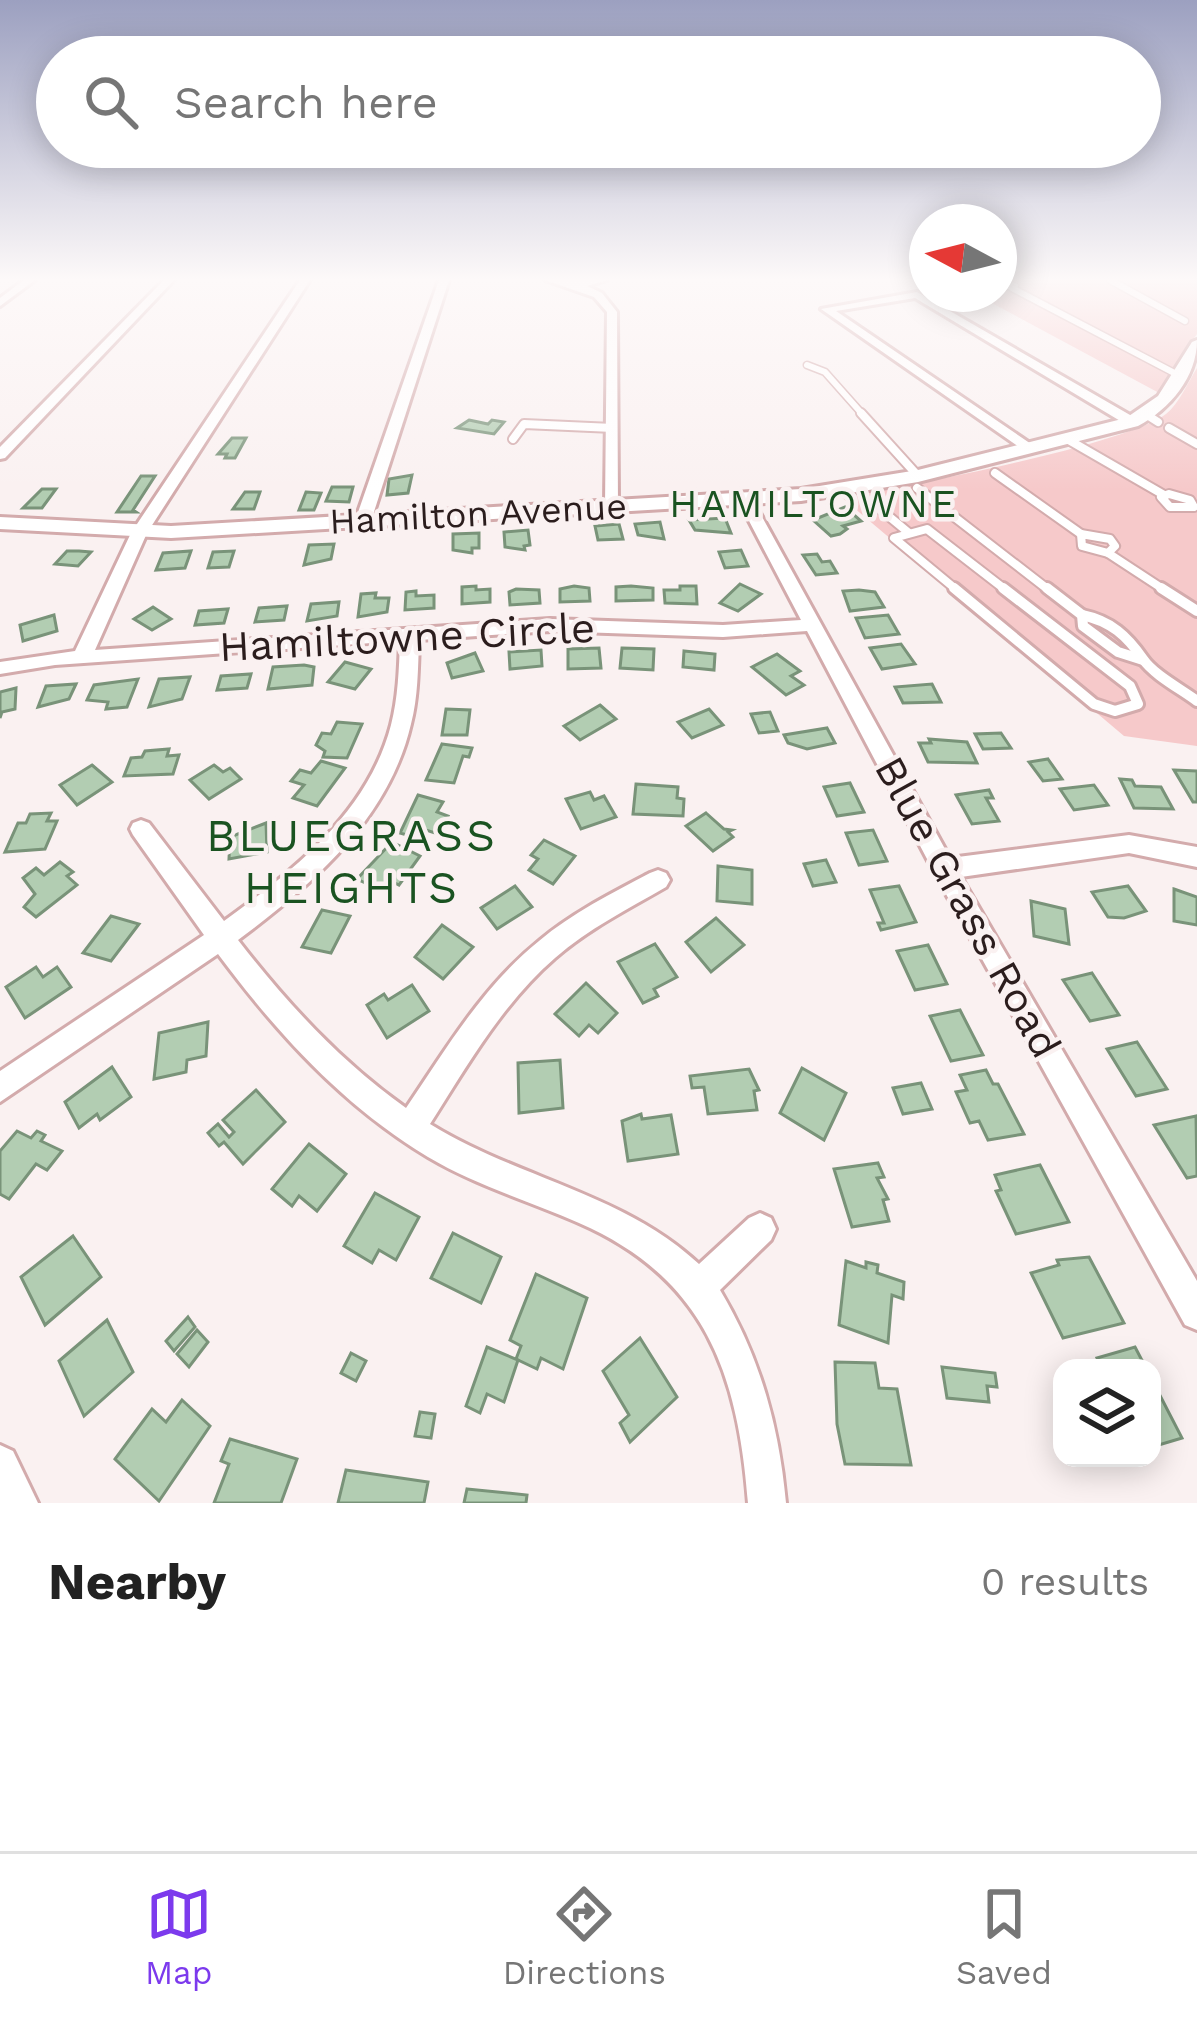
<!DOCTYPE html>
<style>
:root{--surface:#fff;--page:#f6f6f6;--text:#222;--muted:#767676;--line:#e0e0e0;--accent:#7c3aed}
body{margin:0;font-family:"Work Sans",sans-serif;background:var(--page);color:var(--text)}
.controls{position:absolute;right:36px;bottom:36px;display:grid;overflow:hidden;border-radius:24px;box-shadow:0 6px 30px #0003}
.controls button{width:108px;height:108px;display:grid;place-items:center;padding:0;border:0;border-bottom:3px solid var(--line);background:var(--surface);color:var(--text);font:60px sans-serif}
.compass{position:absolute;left:909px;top:204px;width:108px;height:108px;border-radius:50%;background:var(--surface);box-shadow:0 6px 30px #0003;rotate:277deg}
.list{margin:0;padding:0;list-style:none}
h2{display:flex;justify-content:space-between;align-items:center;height:156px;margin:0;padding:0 48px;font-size:51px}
h2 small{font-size:39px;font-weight:400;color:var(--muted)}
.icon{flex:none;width:66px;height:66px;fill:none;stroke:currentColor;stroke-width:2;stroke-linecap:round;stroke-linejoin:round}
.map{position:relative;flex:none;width:1197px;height:1503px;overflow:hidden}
.search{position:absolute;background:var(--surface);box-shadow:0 6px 30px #0003;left:36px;right:36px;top:36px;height:132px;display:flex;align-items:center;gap:30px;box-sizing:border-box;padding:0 42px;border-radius:66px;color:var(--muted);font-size:45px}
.sheet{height:348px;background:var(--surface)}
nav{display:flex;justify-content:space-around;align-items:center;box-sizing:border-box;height:168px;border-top:3px solid var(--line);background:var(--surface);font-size:33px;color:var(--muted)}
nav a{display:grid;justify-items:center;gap:6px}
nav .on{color:var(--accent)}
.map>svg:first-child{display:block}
.green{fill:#f6c9ca}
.building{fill:#b2cdb2;stroke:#799379;stroke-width:3}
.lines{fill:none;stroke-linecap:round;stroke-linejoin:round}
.service-far2-casing{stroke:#d3abac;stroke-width:9}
.service-far1-casing{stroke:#d3abac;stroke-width:12}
.service-casing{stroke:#d3abac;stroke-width:16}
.minor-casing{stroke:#d3abac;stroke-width:6}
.tertiary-casing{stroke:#d3abac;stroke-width:6}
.service-far2{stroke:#fff;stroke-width:6}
.service-far1{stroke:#fff;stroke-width:8}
.service{stroke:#fff;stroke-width:10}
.minor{fill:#fff;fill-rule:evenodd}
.tertiary{fill:#fff;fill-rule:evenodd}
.labels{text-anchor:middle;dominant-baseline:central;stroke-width:9;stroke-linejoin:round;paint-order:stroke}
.far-street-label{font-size:36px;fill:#2b1d1d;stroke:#faf1f1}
.far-neighbourhood-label{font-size:39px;letter-spacing:3px;fill:#1a5321;stroke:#faf1f1}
.street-label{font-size:42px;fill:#2b1d1d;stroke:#faf1f1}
.neighbourhood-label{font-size:45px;letter-spacing:3px;fill:#1a5321;stroke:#faf1f1}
</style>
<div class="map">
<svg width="1197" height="1503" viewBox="0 0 1197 1503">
<rect width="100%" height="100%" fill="#faf1f1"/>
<!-- green -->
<g class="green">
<polygon points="999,280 1197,280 1197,334 1170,372 1161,394 975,294 999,294"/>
<path d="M1197 368V746L1124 736 840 496C896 490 1128 444 1166 414 1179 404 1188 382 1197 368Z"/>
</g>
<!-- building -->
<g class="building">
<polygon points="469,420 488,424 492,420 504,422 494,434 457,428"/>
<polygon points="232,438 246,438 235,458 225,458 227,454 218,454"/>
<polygon points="412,475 408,493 387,495 389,479"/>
<polygon points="141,476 155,476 133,510 136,512 117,512"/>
<polygon points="332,487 353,487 349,502 326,501"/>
<polygon points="42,489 56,489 42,508 23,508"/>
<polygon points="245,492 260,492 254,509 233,509"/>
<polygon points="306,492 321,493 314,510 299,510"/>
<polygon points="845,507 861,521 843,526 847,529 840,534 831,536 813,520"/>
<polygon points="725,518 731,533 695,530 689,520"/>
<polygon points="660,522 664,539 638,535 635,524"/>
<polygon points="619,524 623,539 598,540 595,526"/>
<polygon points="528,530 530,545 524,546 525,550 505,547 504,532"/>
<polygon points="479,533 479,548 472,548 472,553 453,550 453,534"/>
<polygon points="334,544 331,559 304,565 309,545"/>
<polygon points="741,550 748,566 725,568 719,552"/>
<polygon points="67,551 79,551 91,552 78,566 55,564"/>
<polygon points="191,551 185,568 156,570 163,553"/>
<polygon points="234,551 229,567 208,568 213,552"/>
<polygon points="817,554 822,562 830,561 837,573 816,575 803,555"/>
<polygon points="740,584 761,594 738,611 720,603"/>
<polygon points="476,586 476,590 490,589 490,602 462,604 462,587"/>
<polygon points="574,586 589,588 590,601 560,602 560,589"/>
<polygon points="631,586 653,588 653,600 616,601 616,587"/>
<polygon points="680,586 696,586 697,604 665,603 664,590 680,590"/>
<polygon points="516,589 539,590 540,603 510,605 509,592"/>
<polygon points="859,590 875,592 884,607 850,611 843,591"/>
<polygon points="416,591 416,596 434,595 434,608 405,610 406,592"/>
<polygon points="376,593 375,598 389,598 387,612 358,617 361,594"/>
<polygon points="339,602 337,616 307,621 311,604"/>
<polygon points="287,606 284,620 255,622 259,608"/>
<polygon points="153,607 171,619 152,630 134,619"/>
<polygon points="228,609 224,623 195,625 199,611"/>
<polygon points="54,615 57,631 23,641 20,625"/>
<polygon points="888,615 899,634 865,638 856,618"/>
<polygon points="901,644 915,664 882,669 870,648"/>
<polygon points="599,648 601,668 568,669 568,649"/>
<polygon points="622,648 654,649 653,670 620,668"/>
<polygon points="541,650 542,666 510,669 509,652"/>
<polygon points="684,651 715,654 714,670 683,667"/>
<polygon points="475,653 483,671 452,678 447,663"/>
<polygon points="777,654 800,671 791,676 804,685 786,695 752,667"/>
<polygon points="345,662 371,669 355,689 328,682"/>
<polygon points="304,665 314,667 312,685 268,689 273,667"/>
<polygon points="251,674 247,688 217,690 221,676"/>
<polygon points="190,677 182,699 149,707 159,679"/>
<polygon points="138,679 127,707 106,709 108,702 87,700 94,685"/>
<polygon points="76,684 69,699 38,707 46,686"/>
<polygon points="932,684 941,702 903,703 895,687"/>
<polygon points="16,688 15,709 2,712 0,718 0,692"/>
<polygon points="600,705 616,719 580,740 564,726"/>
<polygon points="446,709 470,710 467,735 442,735"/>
<polygon points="709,709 723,725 692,738 678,722"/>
<polygon points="770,712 778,731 759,733 751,714"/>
<polygon points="337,722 362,724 347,758 323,757 325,751 316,745 322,733 331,734"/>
<polygon points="827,728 835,743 807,749 788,743 784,735"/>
<polygon points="1001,733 1011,748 983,749 975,734"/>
<polygon points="929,739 967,742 977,763 928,762 919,743 931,743"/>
<polygon points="442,744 472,748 469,757 463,756 454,783 426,780"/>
<polygon points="169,749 167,756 179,755 173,774 124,776 131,758 142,757 145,751"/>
<polygon points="1048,759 1062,779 1043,781 1029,762"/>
<polygon points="321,761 345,768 317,806 293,798 304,785 291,781 300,770 311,773"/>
<polygon points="92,765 112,782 77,805 60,785"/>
<polygon points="214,765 223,772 230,768 241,779 209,799 190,780"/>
<polygon points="1174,770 1197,771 1197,802 1193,802"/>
<polygon points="1120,779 1132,780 1135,786 1161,787 1173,809 1134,808"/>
<polygon points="850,783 864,812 837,816 824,787"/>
<polygon points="636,784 678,787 677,798 684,799 683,816 633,814"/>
<polygon points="1094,785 1108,805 1074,810 1060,789"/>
<polygon points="989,790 993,798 986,798 999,821 972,824 956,795"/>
<polygon points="590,792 594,800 604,796 616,817 581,829 566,799"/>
<polygon points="418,795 443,802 437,812 448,816 438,834 426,830 421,839 400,833"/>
<polygon points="51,813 47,821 57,821 45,849 5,852 18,823 26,823 30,814"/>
<polygon points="706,813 724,829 732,830 728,832 733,837 713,851 686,826"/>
<polygon points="266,823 267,852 229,859 230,837"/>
<polygon points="873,830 887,861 859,865 846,833"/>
<polygon points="544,840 575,856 553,884 529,870 538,859 531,855"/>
<polygon points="392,842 420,856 399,885 389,880 380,890 357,879"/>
<polygon points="826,860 836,882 813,886 804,864"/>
<polygon points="60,862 73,872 67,876 77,885 36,917 24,907 35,894 23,878 36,868 44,875"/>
<polygon points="718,866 752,870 752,904 717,901"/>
<polygon points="515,886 532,907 497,929 481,908"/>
<polygon points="899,886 916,922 881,930 878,923 884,923 870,890"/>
<polygon points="1128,886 1146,911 1124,918 1108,917 1092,892"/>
<polygon points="1174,889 1197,897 1197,925 1174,921"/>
<polygon points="1031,901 1065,909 1069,944 1034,936"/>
<polygon points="322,910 350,916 331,953 302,947"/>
<polygon points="111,916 139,924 111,961 83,953"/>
<polygon points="716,918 744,945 711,972 686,942"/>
<polygon points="442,925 473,947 443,979 415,957"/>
<polygon points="655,944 677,977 654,989 658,996 643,1003 618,962"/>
<polygon points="928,945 947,984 915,990 897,951"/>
<polygon points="36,967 43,977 57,967 71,987 25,1018 6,987"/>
<polygon points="1092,973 1119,1015 1090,1021 1063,980"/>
<polygon points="586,983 617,1013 598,1033 589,1025 579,1036 555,1014"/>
<polygon points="412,985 429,1011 387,1038 367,1005 384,994 388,1000"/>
<polygon points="960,1010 983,1055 951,1061 930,1016"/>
<polygon points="208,1022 206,1056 187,1060 186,1072 154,1079 159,1033"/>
<polygon points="1137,1042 1167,1089 1136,1096 1107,1049"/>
<polygon points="560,1060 563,1108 519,1113 518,1063"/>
<polygon points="112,1067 131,1097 100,1120 97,1114 79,1128 65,1102"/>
<polygon points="802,1068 846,1093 824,1140 780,1113"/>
<polygon points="749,1069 759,1090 754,1091 757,1110 708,1114 704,1087 692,1088 690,1076"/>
<polygon points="986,1070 993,1084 998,1084 1024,1134 988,1140 979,1121 970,1123 956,1092 967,1090 960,1075"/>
<polygon points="921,1083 932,1109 903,1114 893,1088"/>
<polygon points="256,1090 285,1122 243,1164 224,1142 219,1146 208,1133 218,1124 229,1137 234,1132 223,1120"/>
<polygon points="641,1114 642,1119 671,1115 678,1154 628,1161 622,1121"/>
<polygon points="1196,1116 1197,1176 1187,1178 1154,1125"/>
<polygon points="17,1131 31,1138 37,1131 45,1135 41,1141 62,1151 47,1170 36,1164 9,1199 0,1194 0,1151"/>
<polygon points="309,1144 346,1174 317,1211 299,1196 292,1206 272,1189"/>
<polygon points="878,1163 884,1177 877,1178 888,1199 883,1200 889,1221 852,1227 834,1169"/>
<polygon points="1040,1165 1069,1222 1016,1234 996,1191 1001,1190 995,1175"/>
<polygon points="375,1193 419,1217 396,1260 379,1250 372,1263 344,1246"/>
<polygon points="453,1233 501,1257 481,1303 431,1278"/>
<polygon points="73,1236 101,1277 45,1325 21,1277"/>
<polygon points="1089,1257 1124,1323 1063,1338 1031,1273 1059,1265 1057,1260"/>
<polygon points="846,1261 866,1268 866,1262 878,1265 877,1273 904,1282 903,1299 892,1295 888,1343 839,1325"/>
<polygon points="536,1274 587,1298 563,1369 541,1358 537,1369 516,1359 521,1346 510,1340"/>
<polygon points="188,1317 195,1327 174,1351 166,1341"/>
<polygon points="107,1320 133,1372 84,1416 59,1361"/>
<polygon points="197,1330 208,1342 189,1367 177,1354"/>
<polygon points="640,1338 677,1397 630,1442 620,1423 629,1415 603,1371"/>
<polygon points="487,1347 518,1360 504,1402 487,1394 480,1413 466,1406"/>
<polygon points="1135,1347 1146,1368 1102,1368 1097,1358"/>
<polygon points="351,1353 366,1361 356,1381 341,1373"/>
<polygon points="835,1362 875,1363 879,1388 897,1389 911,1465 845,1464 837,1424"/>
<polygon points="942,1367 995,1373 997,1387 987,1386 989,1402 947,1398"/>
<polygon points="1152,1380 1182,1438 1152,1447"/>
<polygon points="182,1400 210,1426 159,1501 115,1459 152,1409 166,1422"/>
<polygon points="420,1412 435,1414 431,1438 415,1436"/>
<polygon points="230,1439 297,1459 281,1503 214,1503 229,1464 221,1461"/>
<polygon points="346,1470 428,1482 424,1503 338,1503"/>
<polygon points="467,1489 527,1495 526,1503 464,1503"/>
</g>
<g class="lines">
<!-- service-far2 casing -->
<g class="service-far2-casing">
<g id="service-far2">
<polyline points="1110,280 1185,321"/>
<polygon points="1008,284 1015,286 1002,286"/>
<polyline points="1012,288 1180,376"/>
<polyline points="807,365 825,372 864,416"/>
</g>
</g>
<!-- service-far1 casing -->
<g class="service-far1-casing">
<g id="service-far1">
<polyline points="861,413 918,476"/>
<polyline points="1147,415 1158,422"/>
<polyline points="1169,428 1197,444"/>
<polyline points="513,439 524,424 613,428"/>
<polyline points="1067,439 1164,495"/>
<polyline points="995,473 1081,534"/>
<polyline points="917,488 1050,591"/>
<polygon points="1169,494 1190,500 1194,507 1170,507 1161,497"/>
<polyline points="874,504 909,533"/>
<polygon points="1081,534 1110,539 1115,546 1108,553 1082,546"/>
<polyline points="1108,553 1166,591"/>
<polyline points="958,591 894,538 927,529 1007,591"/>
</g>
</g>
<!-- service casing -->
<g class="service-casing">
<g id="service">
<polyline points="954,588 1094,704 1115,711 1138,704 1130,686 1003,588"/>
<polyline points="1047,588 1082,615 1083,626 1118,652 1143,660"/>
<polyline points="1161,588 1197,611"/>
<path d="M1082 615C1111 621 1127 636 1143 659 1154 675 1181 689 1197 701"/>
</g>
</g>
<!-- minor casing -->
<g class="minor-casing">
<g id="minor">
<polygon points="24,280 35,280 0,306 0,298"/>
<polygon points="164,280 174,280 5,458 0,459 0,447"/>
<path d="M300 280H310L147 533 95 650 550 619 723 625 801 620 737 498 750 495 950 858 1129 835 1197 847V867L1129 853 961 877 1197 1281V1330L1185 1325 936 876 807 631 723 637 550 631 419 640C418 668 418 697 411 724 389 819 312 885 238 940 287 1003 340 1061 406 1108 446 1049 483 986 539 941 572 913 612 893 650 873L658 870 666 873 670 880 666 887C628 909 588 929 555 958 502 1004 467 1066 430 1124 517 1178 623 1193 699 1264L749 1218 760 1213 771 1218 776 1229 771 1240 720 1290C760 1357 779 1426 786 1503H748C738 1373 705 1278 579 1223 529 1201 475 1185 428 1157 342 1105 277 1033 218 954L0 1102V1071L204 935 133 835 130 829 133 823 141 820 149 823 224 921C293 871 368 813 391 725 398 698 399 669 400 641L55 665 0 674V662L75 651 131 533Z"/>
<polygon points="439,280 449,280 371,521 369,524 357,524 355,521"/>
<polygon points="545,280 607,280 587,286 602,293 617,312 618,509 605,506 607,312 594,297"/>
<polygon points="917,292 1137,419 1139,422 1127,425 915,298 836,311 1037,448 1025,451 821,309"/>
<polygon points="0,1445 13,1451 38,1503 0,1503"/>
</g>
</g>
<!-- tertiary casing -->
<g class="tertiary-casing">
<path id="tertiary" d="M1197 340C1197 377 1170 409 1138 426L918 482 801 501 171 538 0 529V517L171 526 801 489 918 470 1126 418 1158 396 1192 342Z"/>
</g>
<!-- service-far2 -->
<use href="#service-far2" class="service-far2"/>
<!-- service-far1 -->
<use href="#service-far1" class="service-far1"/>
<!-- service -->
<use href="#service" class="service"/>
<!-- minor -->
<use href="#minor" class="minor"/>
<!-- tertiary -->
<use href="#tertiary" class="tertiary"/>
</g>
<!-- sky -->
<linearGradient id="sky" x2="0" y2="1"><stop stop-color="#9ca0c0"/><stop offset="0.57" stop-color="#fdf9f9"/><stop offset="1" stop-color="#fdf9f9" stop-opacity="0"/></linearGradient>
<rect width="1197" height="490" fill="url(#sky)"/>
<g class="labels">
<!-- far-street labels -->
<g class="far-street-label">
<text transform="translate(478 514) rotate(-3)">Hamilton Avenue</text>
</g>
<!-- far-neighbourhood labels -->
<g class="far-neighbourhood-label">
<text x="814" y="503">HAMILTOWNE</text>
</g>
<!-- street labels -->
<g class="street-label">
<text transform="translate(407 637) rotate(-3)">Hamiltowne Circle</text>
<text transform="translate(968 907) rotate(61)">Blue Grass Road</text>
</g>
<!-- neighbourhood labels -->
<g class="neighbourhood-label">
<text x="352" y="835">BLUEGRASS<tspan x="352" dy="52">HEIGHTS</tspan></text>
</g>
</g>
</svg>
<div class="controls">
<button><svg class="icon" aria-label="layers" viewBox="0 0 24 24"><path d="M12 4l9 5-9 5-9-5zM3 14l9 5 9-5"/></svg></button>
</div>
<svg class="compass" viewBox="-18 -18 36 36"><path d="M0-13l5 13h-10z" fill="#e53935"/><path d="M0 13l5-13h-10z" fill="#767676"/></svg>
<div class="search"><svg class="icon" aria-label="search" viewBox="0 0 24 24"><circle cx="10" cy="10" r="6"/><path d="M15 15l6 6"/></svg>Search here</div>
</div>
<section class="sheet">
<h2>Nearby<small>0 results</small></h2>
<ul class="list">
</ul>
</section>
<nav>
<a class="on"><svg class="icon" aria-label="map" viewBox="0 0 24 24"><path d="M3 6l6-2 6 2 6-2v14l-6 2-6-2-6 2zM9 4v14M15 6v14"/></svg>Map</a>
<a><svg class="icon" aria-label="directions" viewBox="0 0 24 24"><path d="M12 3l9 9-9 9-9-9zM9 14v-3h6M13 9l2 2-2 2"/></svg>Directions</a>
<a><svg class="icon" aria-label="saved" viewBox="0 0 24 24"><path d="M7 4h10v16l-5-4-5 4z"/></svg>Saved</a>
</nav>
